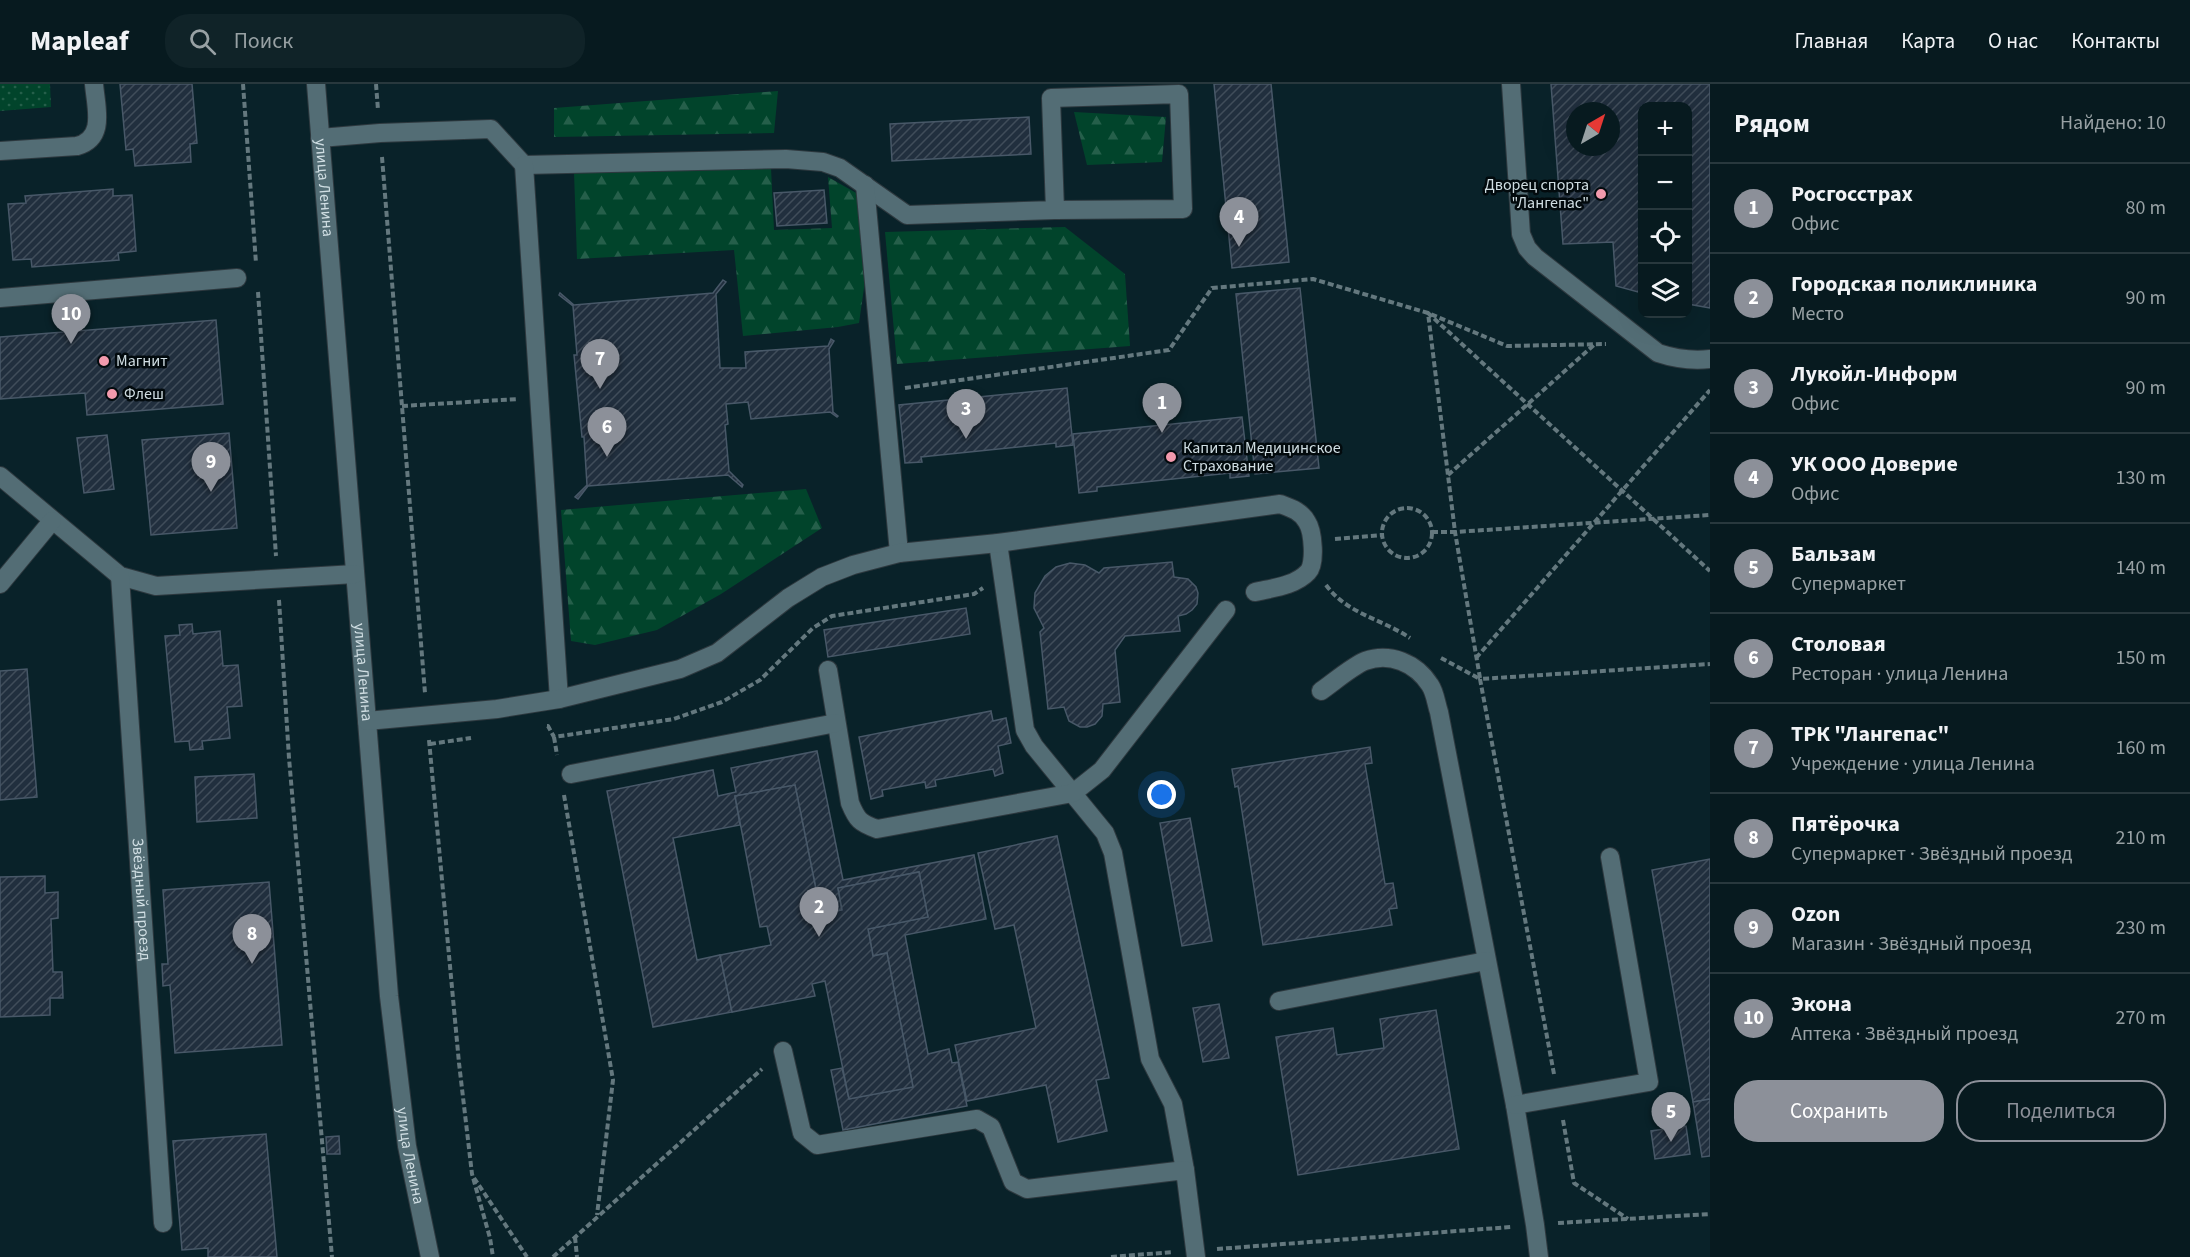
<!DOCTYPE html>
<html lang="ru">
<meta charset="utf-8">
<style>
:root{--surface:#071a1f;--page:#102328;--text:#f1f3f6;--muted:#98a1a4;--line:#28383d;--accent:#8c9099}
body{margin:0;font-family:"Source Sans 3",sans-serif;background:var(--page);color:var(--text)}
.controls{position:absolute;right:18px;top:18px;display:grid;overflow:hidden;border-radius:12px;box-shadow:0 6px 24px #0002}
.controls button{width:54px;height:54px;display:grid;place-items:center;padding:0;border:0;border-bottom:2px solid var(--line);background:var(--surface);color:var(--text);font:30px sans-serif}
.compass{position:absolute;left:1566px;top:18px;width:54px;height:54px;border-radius:50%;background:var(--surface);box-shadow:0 6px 24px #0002;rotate:39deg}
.you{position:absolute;left:1162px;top:711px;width:21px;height:21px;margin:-15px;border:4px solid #fff;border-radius:50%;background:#1a73e8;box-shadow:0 0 0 9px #1a73e833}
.badge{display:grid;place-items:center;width:39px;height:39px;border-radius:50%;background:var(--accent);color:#fff;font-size:20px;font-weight:700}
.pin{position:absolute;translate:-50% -50px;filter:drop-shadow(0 2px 3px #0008)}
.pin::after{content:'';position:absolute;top:32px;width:21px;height:18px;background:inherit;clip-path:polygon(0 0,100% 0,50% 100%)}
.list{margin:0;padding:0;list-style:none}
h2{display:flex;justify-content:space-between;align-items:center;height:78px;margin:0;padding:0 24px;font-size:26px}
h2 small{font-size:20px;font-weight:400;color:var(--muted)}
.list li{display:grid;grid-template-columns:39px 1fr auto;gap:18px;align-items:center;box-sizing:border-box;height:90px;padding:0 24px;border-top:2px solid var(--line)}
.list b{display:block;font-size:22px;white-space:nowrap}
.list p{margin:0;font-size:20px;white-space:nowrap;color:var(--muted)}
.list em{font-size:20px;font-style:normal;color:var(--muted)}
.actions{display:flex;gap:12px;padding:18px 24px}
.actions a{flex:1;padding:14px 0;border:2px solid var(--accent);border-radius:24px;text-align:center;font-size:21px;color:var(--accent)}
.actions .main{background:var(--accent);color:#fff}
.icon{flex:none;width:33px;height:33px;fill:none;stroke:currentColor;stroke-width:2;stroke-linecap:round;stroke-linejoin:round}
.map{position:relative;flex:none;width:1710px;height:1173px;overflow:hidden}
header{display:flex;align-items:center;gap:36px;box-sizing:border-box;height:84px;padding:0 30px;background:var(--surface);border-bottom:2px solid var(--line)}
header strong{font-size:28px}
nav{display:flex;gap:33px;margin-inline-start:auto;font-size:21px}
.search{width:420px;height:54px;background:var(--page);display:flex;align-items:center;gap:15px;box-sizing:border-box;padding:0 21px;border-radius:24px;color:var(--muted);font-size:22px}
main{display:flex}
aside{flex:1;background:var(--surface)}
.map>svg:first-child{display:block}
.grass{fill:url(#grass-dots)}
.forest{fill:url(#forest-firs)}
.building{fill:url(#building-hatch);stroke:#485868;stroke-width:1.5;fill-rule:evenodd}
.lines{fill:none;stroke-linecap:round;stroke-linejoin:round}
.minor-casing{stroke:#2e393f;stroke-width:20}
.path{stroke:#64787e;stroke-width:4;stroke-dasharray:6 3;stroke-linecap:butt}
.minor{stroke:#536d75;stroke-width:18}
.poi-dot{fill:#f29aad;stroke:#020a0d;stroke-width:2}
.labels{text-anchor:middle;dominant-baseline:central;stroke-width:5;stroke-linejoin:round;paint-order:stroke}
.poi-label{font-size:16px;fill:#d0dee3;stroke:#020a0d;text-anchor:start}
.street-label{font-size:16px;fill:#d0dee3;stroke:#020a0d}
</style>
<header>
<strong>Mapleaf</strong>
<div class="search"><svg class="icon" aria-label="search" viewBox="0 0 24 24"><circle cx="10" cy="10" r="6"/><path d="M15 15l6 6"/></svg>Поиск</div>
<nav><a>Главная</a><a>Карта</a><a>О нас</a><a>Контакты</a></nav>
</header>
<main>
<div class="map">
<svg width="1710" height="1173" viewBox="0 0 1710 1173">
<defs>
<pattern id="grass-dots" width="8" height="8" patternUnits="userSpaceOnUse" patternTransform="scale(1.5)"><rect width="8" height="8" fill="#01442b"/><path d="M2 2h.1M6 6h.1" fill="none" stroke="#255f4a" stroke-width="1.8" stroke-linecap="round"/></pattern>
<pattern id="forest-firs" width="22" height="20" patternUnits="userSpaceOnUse" patternTransform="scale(1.5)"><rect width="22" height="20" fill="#01442b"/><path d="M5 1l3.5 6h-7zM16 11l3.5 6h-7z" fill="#255f4a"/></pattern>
<pattern id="building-hatch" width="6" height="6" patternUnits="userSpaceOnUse" patternTransform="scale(1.5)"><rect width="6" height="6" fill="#212f3e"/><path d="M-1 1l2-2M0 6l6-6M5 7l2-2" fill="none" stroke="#404d5a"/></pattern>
</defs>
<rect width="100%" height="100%" fill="#092229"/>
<!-- grass -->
<polygon class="grass" points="0,0 50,0 51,23 0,27"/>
<!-- forest -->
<g class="forest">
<polygon points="778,7 774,49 554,53 554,24"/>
<polygon points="1074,28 1166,33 1162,78 1087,81"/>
<polygon points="771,84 774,146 832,144 828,93 858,110 865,197 859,239 838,243 743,252 734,166 577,175 574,88"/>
<polygon points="1065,143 1125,190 1130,262 897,280 885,148"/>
<polygon points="806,405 822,444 721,510 657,546 595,561 571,557 561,426"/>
</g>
<!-- building -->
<g class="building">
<polygon points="120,0 192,0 197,59 190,60 191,78 135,82 133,65 126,66"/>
<polygon points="1214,0 1271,0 1289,178 1232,184"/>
<path d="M1551 0H1710V224L1688 220V22H1642V209L1616 202 1613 158 1563 160ZM1575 27H1611V63H1575Z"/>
<polygon points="1029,33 1031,70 892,77 890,40"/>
<polygon points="113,105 113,112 132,111 136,167 118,169 119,176 32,183 31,175 13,176 8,120 26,119 25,112"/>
<polygon points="824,106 827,139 777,142 774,109"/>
<polygon points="723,196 726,198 716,210 720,284 746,284 745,268 828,262 831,255 834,257 829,265 833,328 838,332 837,333 830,328 751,335 748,318 726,320 728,340 725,341 729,387 743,401 742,403 728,391 588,402 578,415 575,413 587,401 584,353 582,353 574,271 577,271 573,222 559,211 560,209 574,221 713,209"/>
<polygon points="1300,204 1319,384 1255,390 1236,210"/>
<polygon points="216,236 223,320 87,331 85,309 0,315 0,253"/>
<polygon points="1067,304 1073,361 1056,363 1056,359 921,373 922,378 905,379 899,321"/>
<polygon points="1242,333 1249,392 1230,394 1230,389 1097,403 1097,407 1079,409 1073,350"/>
<polygon points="229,349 237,444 151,451 142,356"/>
<polygon points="107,351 114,405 84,409 77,354"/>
<polygon points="1172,478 1174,493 1188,495 1196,503 1198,509 1197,520 1192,526 1186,530 1178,532 1180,547 1125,552 1115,566 1120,618 1103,620 1102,632 1095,640 1087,643 1080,643 1069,637 1064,623 1048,625 1040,548 1044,544 1034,524 1035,509 1045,492 1056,483 1070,479 1085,481 1099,489 1104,484"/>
<polygon points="966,524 970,550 828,573 824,546"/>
<polygon points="192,540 193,550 220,547 223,582 238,581 242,622 227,623 230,654 202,657 203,665 190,666 189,657 175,658 165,552 180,551 179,541"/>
<polygon points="27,585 37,713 0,716 0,587"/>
<polygon points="991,627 993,637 1006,634 1011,659 998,662 1003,689 995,692 993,685 935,696 936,702 926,704 925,698 882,706 883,712 871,715 859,653"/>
<polygon points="1370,663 1372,679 1365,680 1385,800 1393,799 1397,824 1389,825 1392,841 1263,861 1238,702 1235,703 1232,685"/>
<polygon points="817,667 843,796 974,771 986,835 905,851 928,970 949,965 952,979 958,978 967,1022 843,1046 831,986 842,984 849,1015 913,1003 887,869 873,872 868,845 928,833 919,788 838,804 842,826 821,830 795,701 735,712 740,741 673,754 697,876 720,871 732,928 653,943 607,707 713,686 718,712 736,708 731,684"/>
<polygon points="254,690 257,734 197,738 195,693"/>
<polygon points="795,701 821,830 842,826 838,804 919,788 928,833 868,845 873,872 887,869 913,1003 849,1015 825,897 812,900 815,912 732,928 720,871 771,861 767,842 760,843 735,712"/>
<polygon points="1190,734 1212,857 1182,862 1160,739"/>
<polygon points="1057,752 1109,994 1096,996 1107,1047 1058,1058 1046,1001 967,1017 955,961 1036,944 1014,841 995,845 978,769"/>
<polygon points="1710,775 1710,1015 1693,1018 1652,786"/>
<polygon points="45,792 45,809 58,808 58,834 51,835 53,888 62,888 63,914 50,914 50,931 0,933 0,793"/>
<polygon points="269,798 282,961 175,969 170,901 163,902 162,880 168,880 163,806"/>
<polygon points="1219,920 1229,974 1203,978 1193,924"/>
<polygon points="1436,926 1459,1065 1298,1091 1276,953 1333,944 1337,971 1384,964 1380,935"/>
<polygon points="1710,1015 1710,1072 1702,1073 1693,1018"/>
<polygon points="1686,1042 1690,1070 1655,1075 1651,1047"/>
<polygon points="266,1050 277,1173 208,1173 208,1164 182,1166 173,1057"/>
<polygon points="339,1052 340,1070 327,1070 326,1053"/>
</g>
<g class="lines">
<!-- minor casing -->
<g class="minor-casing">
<g id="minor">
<path id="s1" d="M316 0 389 912 407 1062 430 1173"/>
<path d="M1511 0 1521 150 1527 164 1535 173 1658 269C1676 275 1691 277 1710 275"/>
<polyline points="320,54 380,49 491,45 524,81 786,75 823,78 840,84 907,131 1055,126 1183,125 1179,10 1051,14 1055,126"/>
<path d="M0 67 77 62C106 54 96 24 94 0"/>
<polyline points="524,81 559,615"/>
<polyline points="865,101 899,469"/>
<polyline points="0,214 237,194"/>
<polyline points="0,392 120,492 156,502 355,490"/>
<polyline points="998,459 1025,646 1034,662 1105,749 1113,769 1150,975 1173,1020 1185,1086"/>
<path id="s2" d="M120 492 163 1139"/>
<polyline points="0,500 52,437"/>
<path d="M828 586 850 719C857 736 860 739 877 745L1073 709 1102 686 1226 526"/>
<path d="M1321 607C1334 598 1351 583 1365 577 1390 568 1416 579 1430 601 1435 608 1436 619 1439 628L1515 1021 1535 1141 1539 1173"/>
<path d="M367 637 497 625 559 615 680 585 717 569 788 514 822 493 853 481 899 469 998 459 1280 420C1291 424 1301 427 1307 438 1313 447 1316 480 1308 488 1295 502 1272 504 1255 508"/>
<polyline points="571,690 836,639"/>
<polyline points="1279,917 1486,877"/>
<polyline points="783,967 802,1049 817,1061 977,1035 991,1043 1013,1098 1027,1105 1185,1086 1196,1173"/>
<polyline points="1515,1021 1649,998 1610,773"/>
</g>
</g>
<!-- path -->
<g class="path">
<polyline points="243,0 256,179"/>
<polyline points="376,0 378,26"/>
<polyline points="382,73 425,609"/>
<polyline points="258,208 276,472"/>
<polyline points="905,304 1169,266 1212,204 1313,195 1428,229 1507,262 1606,260"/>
<polyline points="402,322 518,315"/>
<polyline points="1448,391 1594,261"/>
<circle cx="1407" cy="449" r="25"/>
<polyline points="1432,448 1455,448 1428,229 1710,487"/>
<polyline points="1335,455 1382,451"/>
<path d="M1326 501C1347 530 1382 535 1410 554"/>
<polyline points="279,516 289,674 332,1173"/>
<polyline points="1441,574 1480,595"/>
<polyline points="1476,574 1710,306"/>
<polyline points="1480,594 1455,448 1710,431"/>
<polyline points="547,642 548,642 554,653 674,635 722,618 760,596 813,544 832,532 974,510 983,504"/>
<polyline points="554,653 557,671"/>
<polyline points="429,656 459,979 472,1090 490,1154 493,1173"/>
<polyline points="430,660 471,654"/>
<polyline points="564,711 613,996 597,1131"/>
<polyline points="1554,990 1480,595 1710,580"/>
<polyline points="1563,1036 1574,1099 1628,1135"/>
<polyline points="474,1094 527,1173"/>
<polyline points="1558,1139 1710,1130"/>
<polyline points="575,1153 577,1173"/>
<polyline points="1217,1165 1511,1143"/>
<polyline points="553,1173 762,985"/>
<polyline points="1111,1173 1173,1168"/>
</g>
<!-- minor -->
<use href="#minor" class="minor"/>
</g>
<!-- markers -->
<g class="poi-dot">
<circle cx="1601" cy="110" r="6"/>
<circle cx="104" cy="277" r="6"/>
<circle cx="112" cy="310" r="6"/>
<circle cx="1171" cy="373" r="6"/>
</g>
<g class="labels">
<!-- poi labels -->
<g class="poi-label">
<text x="1589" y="101" text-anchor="end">Дворец спорта<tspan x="1589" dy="18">"Лангепас"</tspan></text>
<text x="116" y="277">Магнит</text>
<text x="124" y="310">Флеш</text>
<text x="1183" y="364">Капитал Медицинское<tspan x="1183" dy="18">Страхование</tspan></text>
</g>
<!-- street labels -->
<g class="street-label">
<text stroke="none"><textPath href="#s1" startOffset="104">улица Ленина</textPath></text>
<text stroke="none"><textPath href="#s1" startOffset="590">улица Ленина</textPath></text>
<text stroke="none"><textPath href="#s2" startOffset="324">Звёздный проезд</textPath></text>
<text stroke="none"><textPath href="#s1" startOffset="1076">улица Ленина</textPath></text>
</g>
</g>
</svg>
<div class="controls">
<button>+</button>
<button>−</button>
<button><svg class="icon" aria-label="locate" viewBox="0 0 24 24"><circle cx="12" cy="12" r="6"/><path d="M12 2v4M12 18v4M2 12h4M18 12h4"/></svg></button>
<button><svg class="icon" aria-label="layers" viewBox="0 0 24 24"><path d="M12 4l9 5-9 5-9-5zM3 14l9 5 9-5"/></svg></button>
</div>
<svg class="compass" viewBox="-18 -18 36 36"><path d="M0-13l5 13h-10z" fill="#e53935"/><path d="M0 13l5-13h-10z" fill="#98a1a4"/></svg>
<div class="you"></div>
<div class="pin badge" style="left:1162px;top:349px">1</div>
<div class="pin badge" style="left:819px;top:853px">2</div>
<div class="pin badge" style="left:966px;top:355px">3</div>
<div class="pin badge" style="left:1239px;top:163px">4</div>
<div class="pin badge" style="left:1671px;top:1058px">5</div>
<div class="pin badge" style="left:607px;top:373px">6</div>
<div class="pin badge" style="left:600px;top:305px">7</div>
<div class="pin badge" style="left:252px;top:880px">8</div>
<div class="pin badge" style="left:211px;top:408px">9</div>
<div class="pin badge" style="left:71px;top:260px">10</div>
</div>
<aside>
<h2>Рядом<small>Найдено: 10</small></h2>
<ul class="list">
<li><span class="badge">1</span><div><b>Росгосстрах</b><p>Офис</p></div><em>80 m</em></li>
<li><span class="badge">2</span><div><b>Городская поликлиника</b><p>Место</p></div><em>90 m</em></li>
<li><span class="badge">3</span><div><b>Лукойл-Информ</b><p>Офис</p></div><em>90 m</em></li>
<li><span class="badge">4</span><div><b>УК ООО Доверие</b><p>Офис</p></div><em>130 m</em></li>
<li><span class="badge">5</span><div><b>Бальзам</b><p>Супермаркет</p></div><em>140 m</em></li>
<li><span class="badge">6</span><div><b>Столовая</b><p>Ресторан · улица Ленина</p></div><em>150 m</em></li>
<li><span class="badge">7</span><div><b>ТРК &quot;Лангепас&quot;</b><p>Учреждение · улица Ленина</p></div><em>160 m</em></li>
<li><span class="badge">8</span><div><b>Пятёрочка</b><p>Супермаркет · Звёздный проезд</p></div><em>210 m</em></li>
<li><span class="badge">9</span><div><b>Ozon</b><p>Магазин · Звёздный проезд</p></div><em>230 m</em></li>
<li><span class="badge">10</span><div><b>Экона</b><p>Аптека · Звёздный проезд</p></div><em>270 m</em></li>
</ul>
<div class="actions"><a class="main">Сохранить</a><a>Поделиться</a></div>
</aside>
</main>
